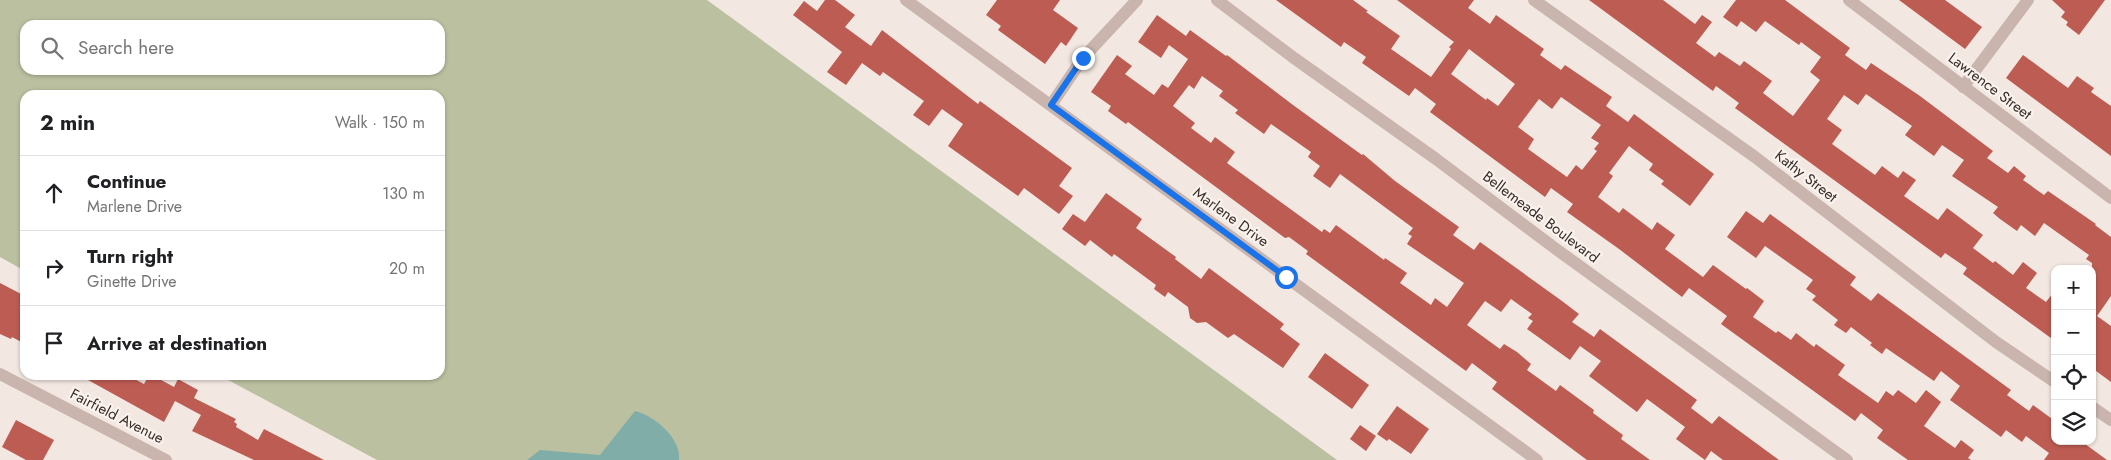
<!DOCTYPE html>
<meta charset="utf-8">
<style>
:root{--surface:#fff;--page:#f2f2f2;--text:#202124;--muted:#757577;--line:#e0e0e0}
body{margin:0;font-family:Jost,sans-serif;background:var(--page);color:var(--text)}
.controls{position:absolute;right:15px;bottom:15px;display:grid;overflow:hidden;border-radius:10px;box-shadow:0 1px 4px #0004}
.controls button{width:45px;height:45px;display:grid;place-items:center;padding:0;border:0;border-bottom:1px solid var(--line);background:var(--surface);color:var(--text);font:25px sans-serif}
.stop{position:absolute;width:15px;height:15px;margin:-11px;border:4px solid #1a73e8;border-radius:50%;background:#fff}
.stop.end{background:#1a73e8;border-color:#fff;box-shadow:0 1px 5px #0008}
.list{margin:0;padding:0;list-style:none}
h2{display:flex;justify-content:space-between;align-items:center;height:65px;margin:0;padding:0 20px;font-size:21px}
h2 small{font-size:16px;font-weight:400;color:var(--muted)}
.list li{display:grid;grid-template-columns:32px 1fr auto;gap:15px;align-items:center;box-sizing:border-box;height:75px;padding:0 20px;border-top:1px solid var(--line)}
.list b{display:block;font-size:19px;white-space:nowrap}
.list p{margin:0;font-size:16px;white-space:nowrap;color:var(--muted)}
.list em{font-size:16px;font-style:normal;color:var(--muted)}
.icon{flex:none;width:28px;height:28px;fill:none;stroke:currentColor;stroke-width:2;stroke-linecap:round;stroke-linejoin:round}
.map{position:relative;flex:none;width:2111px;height:460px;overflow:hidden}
.search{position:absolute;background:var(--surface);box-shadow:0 1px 4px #0004;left:20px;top:20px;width:425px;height:55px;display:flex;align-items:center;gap:12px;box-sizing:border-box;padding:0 18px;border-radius:15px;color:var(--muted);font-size:19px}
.panel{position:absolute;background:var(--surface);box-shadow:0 1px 4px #0004;left:20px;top:90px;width:425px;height:290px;border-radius:15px}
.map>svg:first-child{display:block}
.green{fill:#bbc0a1;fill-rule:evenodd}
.water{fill:#81ada8}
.building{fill:#bd5c53;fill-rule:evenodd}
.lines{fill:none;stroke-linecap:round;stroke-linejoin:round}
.minor{stroke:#c9b5ad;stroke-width:12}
.route{stroke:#1a73e8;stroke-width:6}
.labels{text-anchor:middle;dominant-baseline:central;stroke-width:4.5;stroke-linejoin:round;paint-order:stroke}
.street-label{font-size:15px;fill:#382d2b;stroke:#f9f2ed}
</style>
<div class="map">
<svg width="2111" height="460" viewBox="0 0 2111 460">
<rect width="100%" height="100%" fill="#f2e7e1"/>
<!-- green -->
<path class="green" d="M0 0H707L1337 460H377L219 375H440V95H25V271L0 257ZM25 25H440V70H25Z"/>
<!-- water -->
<path class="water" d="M635 411C654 415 682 439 679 460H527L540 450 600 455Z"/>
<!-- building -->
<g class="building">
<polygon points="825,0 835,0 855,15 845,27 871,46 882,30 978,104 980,101 1072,168 1059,186 1073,196 1059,214 1024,188 1018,196 948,146 963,124 942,109 929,126 913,115 924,101 883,72 880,76 862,63 846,85 827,72 842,52 793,15 804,1 817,11"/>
<polygon points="997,0 1060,0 1053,10 1078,28 1066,46 1061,42 1045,64 998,30 1001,26 986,15"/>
<path d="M1276 0H1353L1368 11 1366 12 1400 36 1391 49 1431 77 1451 49 1449 47 1454 42 1397 0H1474L1468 8 1490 24 1496 15 1544 49 1540 55 1561 70 1565 65 1612 97 1606 106 1628 122 1634 114 1714 174 1690 206 1661 184 1664 181 1649 170 1653 164 1629 146 1609 173 1613 176 1598 197 1619 213 1623 208 1652 230 1657 222 1675 235 1665 249 1703 277 1713 265 1746 289 1747 288 1764 301 1753 317 1776 333 1778 331 1791 340 1796 333 1814 347 1816 344 1845 365 1838 375 1878 403 1886 391 1893 396 1898 390 1916 403 1926 390 1941 402 1924 426 1955 448 1961 440 1974 450 1968 458 1971 460H1908L1877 438 1883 430 1861 413 1855 421 1721 324 1727 316 1689 288 1682 297 1619 249 1567 212 1573 204 1551 188 1545 197 1430 112 1436 104 1415 88 1409 96 1362 63 1366 57 1344 42 1341 47ZM1469 49 1515 84 1498 106 1487 98 1486 100 1451 74ZM1561 97 1601 125 1591 138 1599 143 1594 149 1597 151 1582 170 1576 165 1567 177 1528 149 1534 139 1518 127 1539 99 1552 109Z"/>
<polygon points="1589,0 1663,0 1695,24 1702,15 1712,22 1696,43 1715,57 1719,52 1740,66 1744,61 1772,81 1763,93 1793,116 1820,80 1810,72 1821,57 1801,42 1799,45 1765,21 1756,32 1741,21 1737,27 1723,17 1736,0 1785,0 1850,48 1845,55 1866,70 1871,63 1920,96 1993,151 1987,158 2008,173 2014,166 2026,176 2023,180 2044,195 2048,191 2096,224 2095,225 2111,237 2111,296 2097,316 2111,326 2111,382 2092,368 2092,263 2086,259 2089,255 2044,223 2035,236 2021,225 2017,231 2000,219 1993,213 1998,207 1952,176 1964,160 1942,145 1934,156 1905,135 1912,126 1866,94 1858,105 1844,95 1827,119 1842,130 1832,144 1875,175 1882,166 1898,178 1903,171 1916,180 1904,196 1938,220 1947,208 1983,235 1973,248 1993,263 1995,261 2013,275 2023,262 2037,273 2026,288 2046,302 2055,290 2055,341 1963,274 1967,268 1945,253 1941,258 1735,108 1739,103 1716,86 1713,91"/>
<polygon points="1899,0 1945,0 1982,27 1965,49"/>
<polygon points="2052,0 2105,0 2079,35 2066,25 2068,22 2061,17 2065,12"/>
<path d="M1157 15 1186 36 1190 30 1226 56 1227 55 1293 105 1362 155 1363 154 1395 181 1459 227 1453 235 1474 250 1480 242 1562 301 1579 314 1572 322 1594 337 1600 329 1697 400 1691 408 1712 424 1719 416 1779 460H1723L1711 451 1705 460 1676 439 1685 427 1647 399 1637 412 1589 376 1601 361 1580 346 1570 360 1527 329 1533 321 1528 318 1532 314 1511 299 1501 312 1485 301 1467 325 1500 349 1504 344 1517 352 1531 364 1527 370 1556 391 1560 385 1594 410 1593 413 1623 435 1621 439 1650 460H1587L1492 389 1497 382 1472 363 1466 371 1306 254 1308 251 1289 237 1285 238 1128 122 1126 124 1108 111 1111 106 1091 92 1117 55 1132 66 1125 74 1154 95 1162 84 1168 88 1188 59 1169 45 1161 58 1138 42ZM1202 76 1223 91 1219 96 1238 110 1235 113 1264 134 1271 124 1311 152 1308 157 1320 166 1313 176 1330 188 1340 174 1413 228 1408 234 1412 236 1407 244 1464 283 1447 307 1435 298 1431 305 1400 283 1407 273 1385 258 1384 260 1336 225 1330 233 1324 229 1322 232 1227 163 1235 152 1215 137 1211 143 1191 128 1195 123 1173 106 1189 85 1194 89Z"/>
<polygon points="2023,55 2068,88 2077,76 2094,88 2091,92 2111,106 2111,156 2006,78"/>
<polygon points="1106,193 1142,219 1136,228 1176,257 1175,259 1201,279 1209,268 1284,324 1280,329 1300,344 1283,368 1234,334 1228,338 1206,322 1197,323 1190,318 1188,307 1168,292 1165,297 1154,289 1156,285 1114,254 1112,257 1090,240 1085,246 1062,229 1073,214 1085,222"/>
<polygon points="1746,211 1763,223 1770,214 1856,277 1850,285 1871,301 1878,293 2011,390 2007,395 2029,411 2033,405 2055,421 2055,441 2081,441 2107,460 2044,460 2049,453 2026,436 2022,442 2006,430 2001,437 1950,400 1960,386 1941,371 1934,381 1886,348 1882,354 1870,345 1872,343 1851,327 1846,333 1834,325 1838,320 1812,300 1816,296 1806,289 1813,280 1765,246 1756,258 1727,237"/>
<polygon points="0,283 25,296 25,344 12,337 11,339 0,334"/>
<polygon points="1325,353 1369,385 1352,409 1308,377"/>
<polygon points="79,375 127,375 144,384 149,375 152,375 174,387 178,379 198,390 194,398 236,419 234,422 237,424 236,427 258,440 264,429 324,460 254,460 192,431 201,415 175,401 164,422"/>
<polygon points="1397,406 1429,429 1411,454 1389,439 1387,441 1377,434"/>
<polygon points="16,420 54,440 43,460 26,460 2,447"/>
<polygon points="1360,425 1376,436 1366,451 1350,439"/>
</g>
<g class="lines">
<!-- minor -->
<g class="minor">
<polyline points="906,0 1537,460"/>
<polyline points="1217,0 1294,58 1436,159 1556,249 1847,460"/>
<polyline points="1534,0 1755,157 1996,342 2055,382"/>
<polyline points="1849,0 2111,198"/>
<polyline points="1963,87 2028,0"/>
<polyline points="1051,105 1083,58 1137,0"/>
<polyline points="0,374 166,460"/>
<polyline points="2092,407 2111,420"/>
</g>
</g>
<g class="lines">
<!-- route -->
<polyline class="route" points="1083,58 1051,105 1286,277"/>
</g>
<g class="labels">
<!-- street labels -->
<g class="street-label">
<text transform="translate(1990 86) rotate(37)">Lawrence Street</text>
<text transform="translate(1806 176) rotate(38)">Kathy Street</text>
<text transform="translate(1231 217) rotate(36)">Marlene Drive</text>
<text transform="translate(1541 217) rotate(37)">Bellemeade Boulevard</text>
<text transform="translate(117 416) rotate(27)">Fairfield Avenue</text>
</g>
</g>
</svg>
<div class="controls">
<button>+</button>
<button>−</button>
<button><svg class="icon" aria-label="locate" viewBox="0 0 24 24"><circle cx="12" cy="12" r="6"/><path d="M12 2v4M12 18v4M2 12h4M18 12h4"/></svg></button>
<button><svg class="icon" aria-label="layers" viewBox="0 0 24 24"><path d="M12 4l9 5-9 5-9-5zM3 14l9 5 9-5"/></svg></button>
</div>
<div class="stop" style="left:1286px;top:277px"></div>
<div class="stop end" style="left:1083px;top:58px"></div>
<div class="search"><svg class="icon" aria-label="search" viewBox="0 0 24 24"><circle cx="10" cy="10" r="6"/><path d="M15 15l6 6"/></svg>Search here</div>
<section class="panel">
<h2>2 min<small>Walk · 150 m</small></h2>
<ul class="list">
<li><svg class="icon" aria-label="ahead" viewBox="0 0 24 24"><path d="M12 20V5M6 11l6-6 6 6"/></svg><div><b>Continue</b><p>Marlene Drive</p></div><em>130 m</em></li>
<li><svg class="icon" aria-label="right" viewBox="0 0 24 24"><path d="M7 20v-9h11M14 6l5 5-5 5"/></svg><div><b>Turn right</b><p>Ginette Drive</p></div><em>20 m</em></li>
<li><svg class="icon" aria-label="arrive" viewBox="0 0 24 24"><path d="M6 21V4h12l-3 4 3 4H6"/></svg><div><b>Arrive at destination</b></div></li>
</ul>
</section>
</div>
